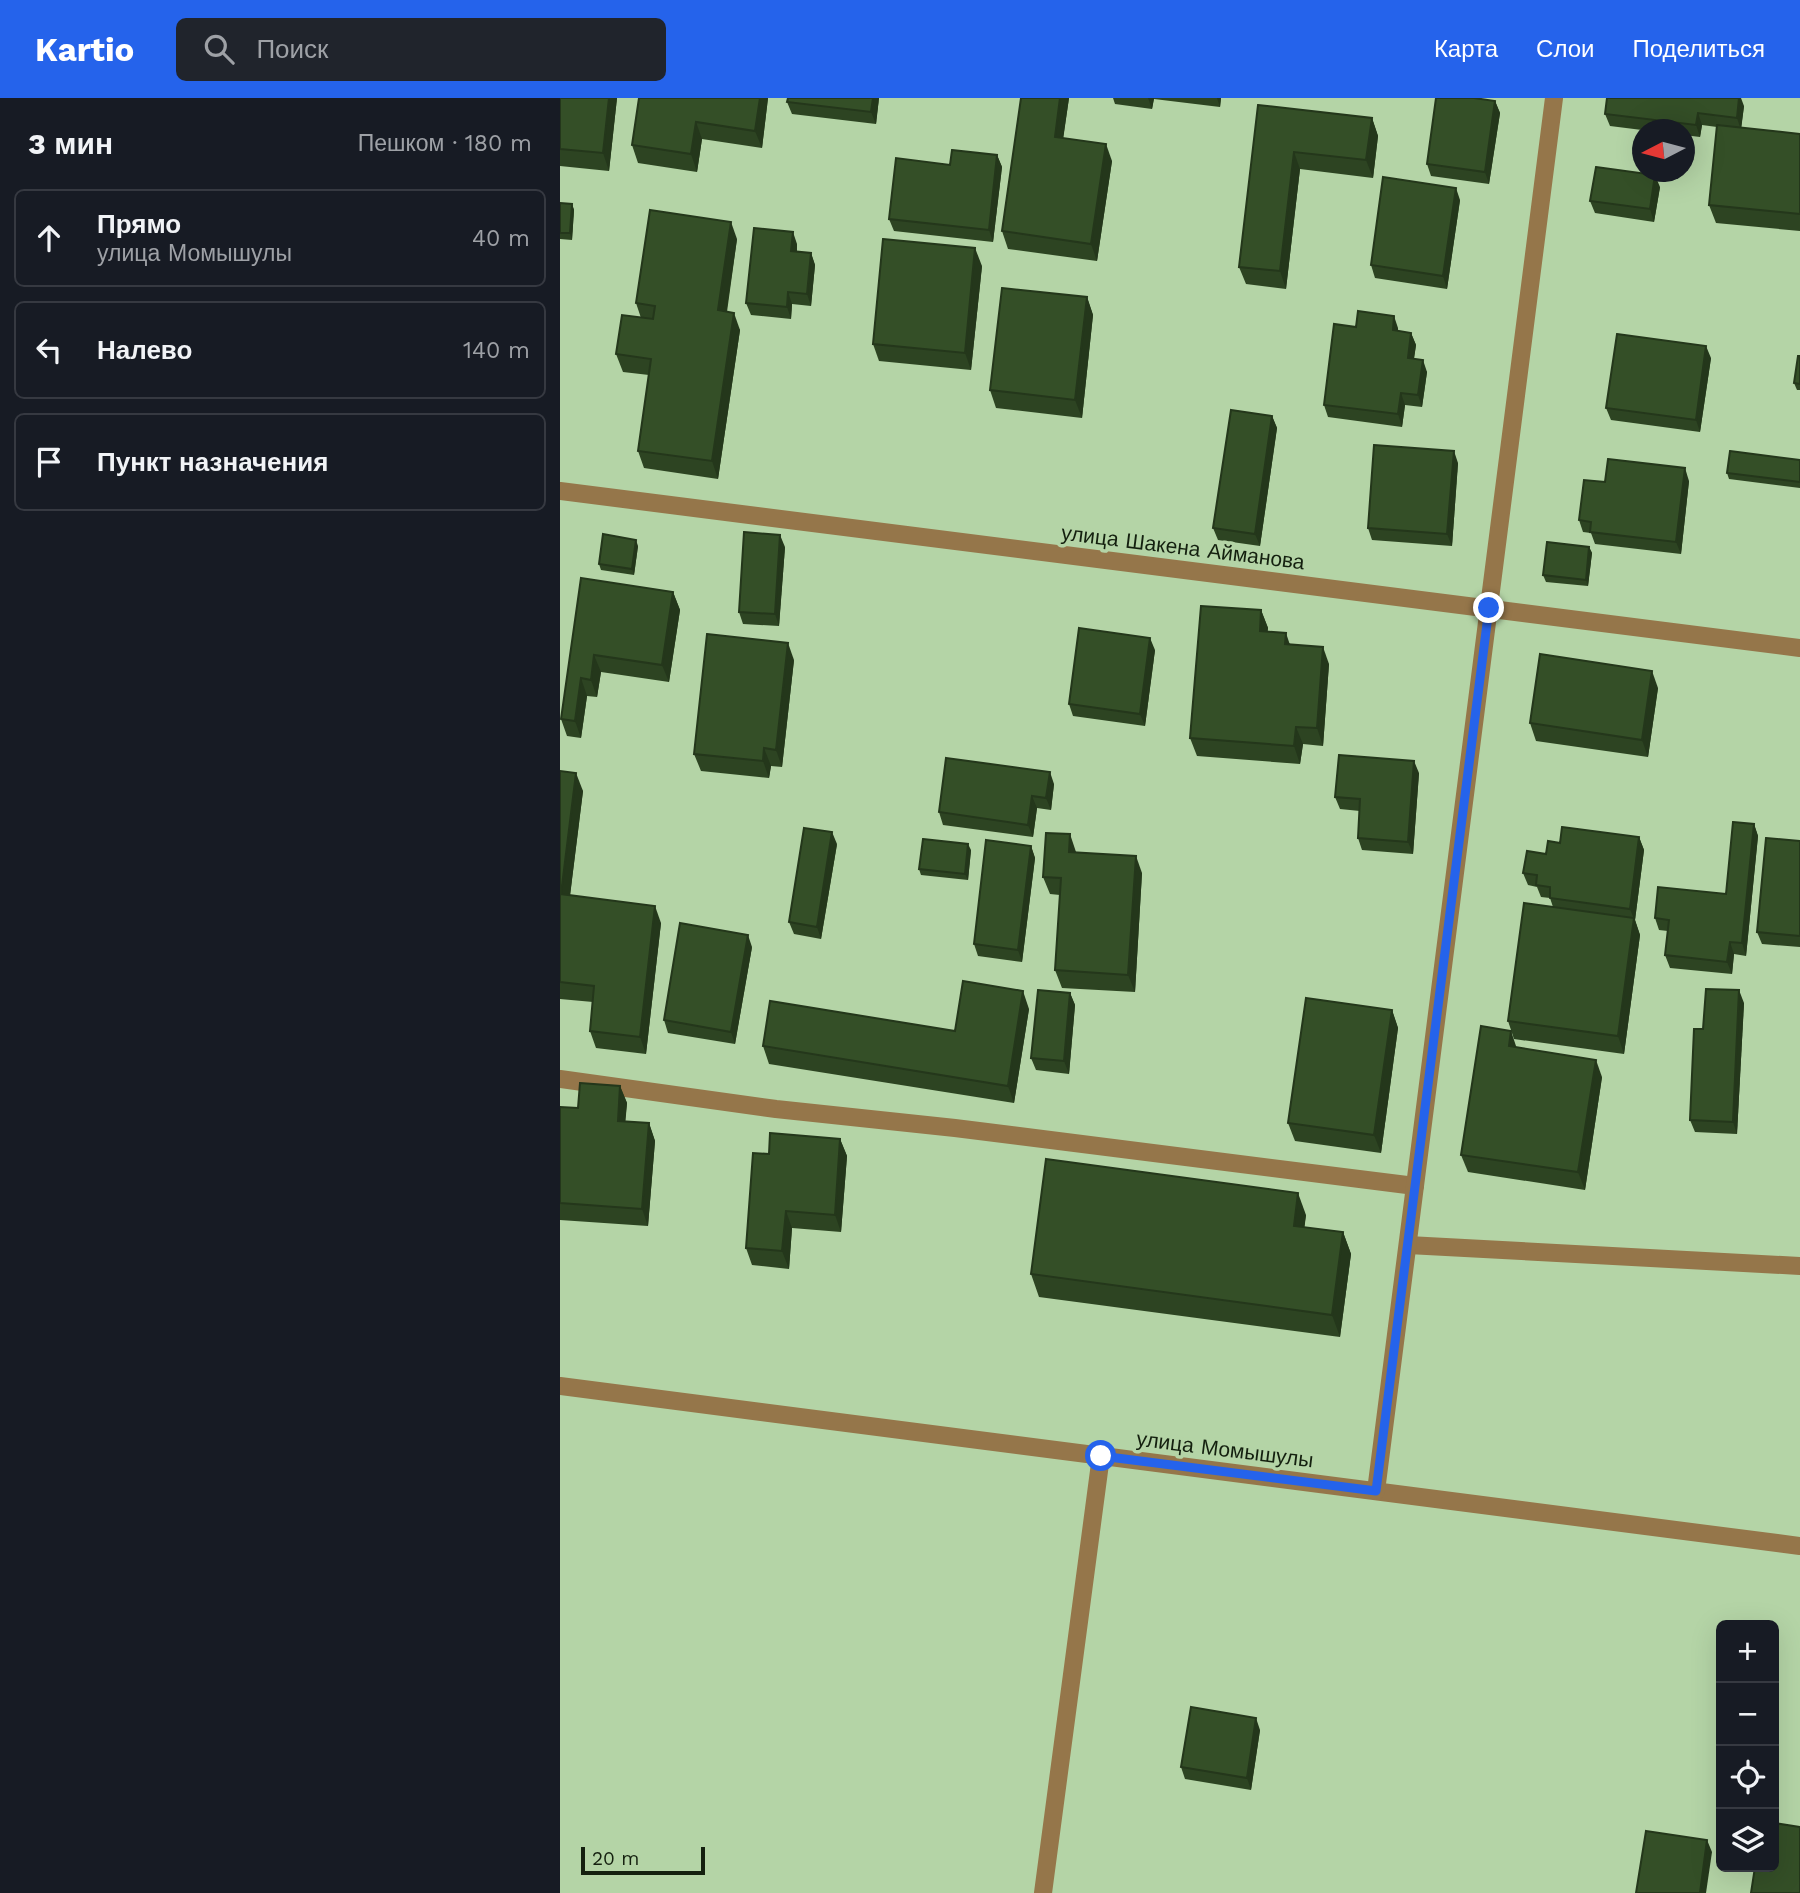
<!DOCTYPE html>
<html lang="ru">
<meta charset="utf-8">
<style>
:root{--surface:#171b24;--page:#20242c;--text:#f1f3f6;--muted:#9ea1a6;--line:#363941;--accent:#2563eb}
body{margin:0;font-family:"Work Sans",sans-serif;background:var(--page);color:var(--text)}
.controls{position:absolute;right:21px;bottom:21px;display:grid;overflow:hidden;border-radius:10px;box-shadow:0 7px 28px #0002}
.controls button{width:63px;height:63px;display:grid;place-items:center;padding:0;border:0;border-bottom:2px solid var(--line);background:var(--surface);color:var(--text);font:35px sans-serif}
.compass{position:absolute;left:1072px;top:21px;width:63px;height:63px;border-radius:50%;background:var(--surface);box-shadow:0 7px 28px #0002;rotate:264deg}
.scale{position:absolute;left:21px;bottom:18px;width:124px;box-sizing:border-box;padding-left:7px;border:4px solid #14200f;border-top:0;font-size:19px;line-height:24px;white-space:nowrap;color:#14200f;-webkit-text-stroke:5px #b4d4a6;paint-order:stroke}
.stop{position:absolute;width:21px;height:21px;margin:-16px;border:5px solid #2563eb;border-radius:50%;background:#fff}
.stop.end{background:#2563eb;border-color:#fff;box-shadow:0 2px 7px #0008}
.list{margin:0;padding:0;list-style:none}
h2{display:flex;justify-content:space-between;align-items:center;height:91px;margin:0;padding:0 28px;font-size:30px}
h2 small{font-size:23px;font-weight:400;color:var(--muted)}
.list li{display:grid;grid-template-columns:46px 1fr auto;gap:21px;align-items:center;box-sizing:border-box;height:98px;margin:0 14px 14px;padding:0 14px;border:2px solid var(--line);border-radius:10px}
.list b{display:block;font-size:26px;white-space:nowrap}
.list p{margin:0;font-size:23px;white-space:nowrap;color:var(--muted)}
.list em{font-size:23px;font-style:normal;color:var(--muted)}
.icon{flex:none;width:38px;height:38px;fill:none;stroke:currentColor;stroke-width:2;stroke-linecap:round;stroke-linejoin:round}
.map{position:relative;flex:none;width:1240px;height:1795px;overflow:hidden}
header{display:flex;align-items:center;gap:42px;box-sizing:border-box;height:98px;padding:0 35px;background:var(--accent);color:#fff}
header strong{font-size:33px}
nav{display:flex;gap:38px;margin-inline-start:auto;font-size:24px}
.search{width:490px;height:63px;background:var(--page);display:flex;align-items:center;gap:18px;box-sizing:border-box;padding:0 24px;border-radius:10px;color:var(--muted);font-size:26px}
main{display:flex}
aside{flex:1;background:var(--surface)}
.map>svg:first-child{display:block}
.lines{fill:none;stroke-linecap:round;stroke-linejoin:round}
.minor{stroke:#95764a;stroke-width:18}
.wall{fill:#2d4422}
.shaded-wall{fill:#24371b}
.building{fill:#344f27;stroke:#24371b;stroke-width:2}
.route{stroke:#2563eb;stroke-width:9}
.labels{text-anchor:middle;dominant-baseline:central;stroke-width:7;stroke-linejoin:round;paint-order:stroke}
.street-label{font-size:21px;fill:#14200f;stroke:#b4d4a6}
</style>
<header>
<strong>Kartio</strong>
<div class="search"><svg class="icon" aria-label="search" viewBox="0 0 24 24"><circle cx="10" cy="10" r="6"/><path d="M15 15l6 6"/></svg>Поиск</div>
<nav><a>Карта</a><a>Слои</a><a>Поделиться</a></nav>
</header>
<main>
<aside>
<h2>3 мин<small>Пешком · 180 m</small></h2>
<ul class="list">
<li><svg class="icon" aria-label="ahead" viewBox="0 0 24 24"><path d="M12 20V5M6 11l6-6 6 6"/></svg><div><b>Прямо</b><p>улица Момышулы</p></div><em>40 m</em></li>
<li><svg class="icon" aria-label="left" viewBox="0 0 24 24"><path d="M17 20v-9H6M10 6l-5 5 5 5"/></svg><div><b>Налево</b></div><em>140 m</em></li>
<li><svg class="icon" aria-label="arrive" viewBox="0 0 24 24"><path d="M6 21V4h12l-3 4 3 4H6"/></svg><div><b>Пункт назначения</b></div></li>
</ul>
</aside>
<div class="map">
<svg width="1240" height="1795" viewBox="0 0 1240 1795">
<rect width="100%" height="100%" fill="#b4d4a6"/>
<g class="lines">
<!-- minor -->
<g class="minor">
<polyline points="0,393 1240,550"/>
<polyline points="0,981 216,1011 395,1030 855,1088"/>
<polyline points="848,1147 1240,1168"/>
<polyline points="0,1288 1240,1448"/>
<polyline points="816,1393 994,0"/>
<polyline points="483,1795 541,1358"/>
</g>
</g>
<!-- wall -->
<g class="wall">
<polygon points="0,0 57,0 49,73 0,68"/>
<polygon points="79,0 208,0 202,50 142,41 137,74 78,65 72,47"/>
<polygon points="319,0 316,26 232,16 227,4"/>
<polygon points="461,0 509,0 503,40 552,63 537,163 448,151 442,133"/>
<polygon points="553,0 661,0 660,9 594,1 592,11 555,6"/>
<polygon points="935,3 940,15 929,86 871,78 867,66"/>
<polygon points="698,7 812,20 818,38 813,80 740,71 726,191 686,186 679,169"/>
<polygon points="1184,8 1181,30 1240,36 1240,133 1156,125 1149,107 1157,29 1142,27 1140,39 1124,37 1124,32 1082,32 1050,28 1045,16"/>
<polygon points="437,57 442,69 433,144 334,133 329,121 390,67"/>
<polygon points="1100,89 1094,124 1035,115 1030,103"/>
<polygon points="900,102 887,191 815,180 811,167"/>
<polygon points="0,105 12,106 14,112 12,142 0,141"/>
<polygon points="177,141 167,214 180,232 158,381 84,370 78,353 89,277 63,274 56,256 81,220 76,205"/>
<polygon points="237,146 237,154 251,155 255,167 251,208 232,206 231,221 191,217 186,205"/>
<polygon points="422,168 411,272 319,263 313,246"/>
<polygon points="527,199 533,217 522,320 436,310 430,292"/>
<polygon points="796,229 838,230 838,233 851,235 856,247 854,261 867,274 862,309 845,307 842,329 768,319 764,307"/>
<polygon points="1240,258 1240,292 1237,292 1234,285"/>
<polygon points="1151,260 1140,334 1051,322 1046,310"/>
<polygon points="712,318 717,330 700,448 658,442 653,430"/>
<polygon points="1240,362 1240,390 1169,381 1167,375"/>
<polygon points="898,365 892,448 812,442 808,430"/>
<polygon points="1129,383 1121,456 1035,446 1031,435 1023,434 1019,422"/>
<polygon points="78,448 74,477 41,472 39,466"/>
<polygon points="225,449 219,528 183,526 179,514"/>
<polygon points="1029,449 1032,455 1028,488 986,484 983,477"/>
<polygon points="21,480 113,494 120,512 109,584 41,574 37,599 27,598 21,640 7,638 1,621"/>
<polygon points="701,512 708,530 707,534 769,566 763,648 743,646 740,666 637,658 630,640"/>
<polygon points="595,552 585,628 513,618 509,606"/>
<polygon points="234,562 222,669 211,668 209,680 141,673 134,656"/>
<polygon points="1098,590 1088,659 976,643 970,625"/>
<polygon points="0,673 23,693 10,797 101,825 86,956 36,950 30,933 33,904 0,901"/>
<polygon points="859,675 853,756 802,752 798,740 800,713 780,711 775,699"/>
<polygon points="494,686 491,712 477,710 473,739 383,727 379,714"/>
<polygon points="1194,726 1198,738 1186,858 1174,856 1172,876 1110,870 1105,857 1108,833 1099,832 1095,820 1166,796"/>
<polygon points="1079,739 1084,752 1075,822 1080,837 1064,956 954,941 948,923 993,809 990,800 981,799 977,789 968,787 963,775 1000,745"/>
<polygon points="1240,743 1240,849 1202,846 1197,834"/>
<polygon points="277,746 261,841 234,836 229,824"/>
<polygon points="471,748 475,760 462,864 418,858 414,846"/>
<polygon points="411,752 408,782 361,777 359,771"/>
<polygon points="516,754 582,775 575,894 502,890 495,872 500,797 490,796 483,779"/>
<polygon points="192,849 175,946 108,935 104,922"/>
<polygon points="510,895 515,907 509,976 476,972 471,960"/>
<polygon points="1184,905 1177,1036 1135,1034 1130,1022 1143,931"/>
<polygon points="469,911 454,1005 209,966 203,948 395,933"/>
<polygon points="832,912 838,930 821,1055 735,1043 728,1025"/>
<polygon points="1042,979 1025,1092 908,1074 901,1057"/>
<polygon points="60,988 67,1005 65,1023 89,1025 95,1043 88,1128 0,1122 0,1009 18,1010"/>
<polygon points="280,1041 287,1058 281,1134 232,1130 229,1171 192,1167 186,1150 209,1056"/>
<polygon points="746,1117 744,1129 783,1134 791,1156 780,1239 479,1199 471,1176"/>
<polygon points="700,1632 691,1692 625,1681 621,1669"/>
</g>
<!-- shaded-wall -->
<g class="shaded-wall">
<polygon points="49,0 57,0 49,73 43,55"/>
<polygon points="200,0 208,0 202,50 195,33"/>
<polygon points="313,0 319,0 316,26 311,14"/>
<polygon points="500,0 509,0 501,56 495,39"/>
<polygon points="588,0 594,0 592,11"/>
<polygon points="657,0 661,0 660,9"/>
<polygon points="1179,0 1181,0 1184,8 1181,32 1177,20"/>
<polygon points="935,3 940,15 929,86 925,74"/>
<polygon points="1138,15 1142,27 1140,39 1136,27"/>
<polygon points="812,20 818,38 813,80 806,62"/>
<polygon points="136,24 142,41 137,74 131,56"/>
<polygon points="546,46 552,63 537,163 531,146"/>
<polygon points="734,54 740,71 726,191 720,173"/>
<polygon points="437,57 442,69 433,144 429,132"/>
<polygon points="1095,77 1100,89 1094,124 1090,111"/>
<polygon points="896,90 900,102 887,191 883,178"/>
<polygon points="12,106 14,112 12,142 10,135"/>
<polygon points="171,124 177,141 164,230 158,212"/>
<polygon points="233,134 237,146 236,165 231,153"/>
<polygon points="415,150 422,168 411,272 405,255"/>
<polygon points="251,155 255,167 251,208 247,196"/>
<polygon points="228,194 232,206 231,221 227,209"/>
<polygon points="527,199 533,217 522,320 515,302"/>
<polygon points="174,215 180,232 158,381 152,363"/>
<polygon points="834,218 838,230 837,244 833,232"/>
<polygon points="851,235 856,247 852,272 848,260"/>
<polygon points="1146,248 1151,260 1140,334 1136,322"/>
<polygon points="863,262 867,274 862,309 858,297"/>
<polygon points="841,295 845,307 842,329 838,316"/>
<polygon points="712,318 717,330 700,448 695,436"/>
<polygon points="894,353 898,365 892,448 887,436"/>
<polygon points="1125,370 1129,383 1121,456 1116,444"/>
<polygon points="220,437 225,449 219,528 215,516"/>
<polygon points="76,442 78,448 74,477 72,471"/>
<polygon points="1029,449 1032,455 1028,488 1026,482"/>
<polygon points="113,494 120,512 109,584 102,567"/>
<polygon points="701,512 708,530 706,551 700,533"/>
<polygon points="726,535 732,553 725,546"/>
<polygon points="590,540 595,552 585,628 580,616"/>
<polygon points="228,545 234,562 222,669 216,652"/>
<polygon points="763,549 769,566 763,648 757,630"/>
<polygon points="34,557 41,574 37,599 31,582"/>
<polygon points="1092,573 1098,590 1088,659 1082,642"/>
<polygon points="21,580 27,598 21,640 15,623"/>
<polygon points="736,629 743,646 740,666 734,648"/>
<polygon points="204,650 211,668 209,680 203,663"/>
<polygon points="854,663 859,675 853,756 848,744"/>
<polygon points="490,674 494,686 491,712 486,700"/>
<polygon points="16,675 23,693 8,814 1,796"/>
<polygon points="472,698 477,710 473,739 468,727"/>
<polygon points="1194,726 1198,738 1186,858 1182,845"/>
<polygon points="272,734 277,746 261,841 257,829"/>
<polygon points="510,736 516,754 509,754"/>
<polygon points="1079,739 1084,752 1075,822 1080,837 1064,956 1058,938 1074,821 1070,811"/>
<polygon points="408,746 411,752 408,782 405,776"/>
<polygon points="471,748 475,760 462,864 458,852"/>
<polygon points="576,758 582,775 575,894 568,877"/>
<polygon points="95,808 101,825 86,956 80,939"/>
<polygon points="188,837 192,849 175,946 171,934"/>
<polygon points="1170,844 1174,856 1172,876 1167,864"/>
<polygon points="1179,892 1184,905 1177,1036 1173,1024"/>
<polygon points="463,893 469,911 454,1005 448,988"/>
<polygon points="510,895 515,907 509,976 504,963"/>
<polygon points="832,912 838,930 821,1055 814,1037"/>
<polygon points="951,933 957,951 949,948"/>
<polygon points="1036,962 1042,979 1025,1092 1018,1074"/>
<polygon points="60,988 67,1005 64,1040 58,1023"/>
<polygon points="89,1025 95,1043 88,1128 82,1111"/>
<polygon points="280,1041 287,1058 281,1134 275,1117"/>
<polygon points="738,1095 746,1117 742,1150 734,1128"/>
<polygon points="226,1113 232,1130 229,1171 222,1153"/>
<polygon points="783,1134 791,1156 780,1239 772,1217"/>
<polygon points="696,1620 700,1632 691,1692 687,1680"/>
<polygon points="1147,1742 1152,1754 1146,1795 1140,1795"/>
</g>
<!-- building -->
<g class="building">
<polygon points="0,0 49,0 43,55 0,51"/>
<polygon points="79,0 200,0 195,33 136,24 131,56 72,47"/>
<polygon points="228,0 313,0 311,14 227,4"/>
<polygon points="461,0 500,0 495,39 546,46 531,146 442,133"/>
<polygon points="876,0 914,0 935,3 925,74 867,66"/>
<polygon points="1047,0 1179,0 1177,20 1138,15 1136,27 1045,16"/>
<polygon points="698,7 812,20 806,62 734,54 720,173 679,169"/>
<polygon points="1157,27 1240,36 1240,116 1149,107"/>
<polygon points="392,52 437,57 429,132 329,121 336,60 390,67"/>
<polygon points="1036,69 1095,77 1090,111 1030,103"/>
<polygon points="823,79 896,90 883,178 811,167"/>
<polygon points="0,105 12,106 10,135 0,135"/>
<polygon points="90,112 171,124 158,212 174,215 152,363 78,353 91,261 56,256 62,217 93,221 95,208 76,205"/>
<polygon points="194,130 233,134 231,153 251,155 247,196 228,194 227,209 186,205"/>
<polygon points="323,141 415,150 405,255 313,246"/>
<polygon points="442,190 527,199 515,302 430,292"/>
<polygon points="798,213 834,218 833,232 851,235 848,260 863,262 858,297 841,295 838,316 764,307 774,226 796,229"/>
<polygon points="1057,236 1146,248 1136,322 1046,310"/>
<polygon points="1238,258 1240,258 1240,286 1234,285"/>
<polygon points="671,312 712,318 695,436 653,430"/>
<polygon points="814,347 894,353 887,436 808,430"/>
<polygon points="1170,353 1240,362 1240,384 1167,375"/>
<polygon points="1048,361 1125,370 1116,444 1030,434 1031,424 1019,422 1024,382 1045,384"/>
<polygon points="184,434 220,437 215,516 179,514"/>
<polygon points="43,436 76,442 72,471 39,466"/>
<polygon points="987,444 1029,449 1026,482 983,477"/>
<polygon points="21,480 113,494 102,567 34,557 31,582 21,580 15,623 1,621"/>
<polygon points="641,508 701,512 700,533 726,535 725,546 763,549 757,630 736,629 734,648 630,640"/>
<polygon points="519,530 590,540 580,616 509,606"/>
<polygon points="147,536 228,545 216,652 204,650 203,663 134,656"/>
<polygon points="980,556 1092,573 1082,642 970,625"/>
<polygon points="779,657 854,663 848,744 798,740 800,701 775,699"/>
<polygon points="386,660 490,674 486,700 472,698 468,727 379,714"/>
<polygon points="0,673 16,675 1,796 95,808 80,939 30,933 34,888 0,884"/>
<polygon points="1173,724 1194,726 1182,845 1170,844 1167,864 1105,857 1109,822 1095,820 1098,789 1166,796"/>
<polygon points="1002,729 1079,739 1070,811 990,800 990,789 976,787 977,777 963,775 967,753 986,756 988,743 1000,745"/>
<polygon points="244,730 272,734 257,829 229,824"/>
<polygon points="486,735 510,736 509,754 576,758 568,877 495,872 501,780 483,779"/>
<polygon points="1206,740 1240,743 1240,838 1197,834"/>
<polygon points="363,741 408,746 405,776 359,771"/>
<polygon points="426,742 471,748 458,852 414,846"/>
<polygon points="964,805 1074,820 1058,938 948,923"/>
<polygon points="120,825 188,837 171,934 104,922"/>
<polygon points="403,883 463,893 448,988 203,948 210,903 395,933"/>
<polygon points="1146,891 1179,892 1173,1024 1130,1022 1134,931 1143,931"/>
<polygon points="478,892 510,895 504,963 471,960"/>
<polygon points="746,900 832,912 814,1037 728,1025"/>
<polygon points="921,928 951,933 949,948 1036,962 1018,1074 901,1057"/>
<polygon points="20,985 60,988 58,1023 89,1025 82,1111 0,1105 0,1009 18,1010"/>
<polygon points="210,1035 280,1041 275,1117 226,1113 222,1153 186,1150 193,1055 209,1056"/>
<polygon points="486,1061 738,1095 734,1128 783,1134 772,1217 471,1176"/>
<polygon points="631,1609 696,1620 687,1680 621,1669"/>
<polygon points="1214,1725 1240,1729 1240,1795 1191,1795 1195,1769 1214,1769"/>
<polygon points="1086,1733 1147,1742 1140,1795 1076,1795"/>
</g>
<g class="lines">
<!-- route -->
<polyline class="route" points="541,1358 816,1393 929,510"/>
</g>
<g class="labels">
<!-- street labels -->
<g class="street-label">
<text transform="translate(623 449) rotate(7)">улица Шакена Айманова</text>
<text transform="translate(665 1351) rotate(7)">улица Момышулы</text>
</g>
</g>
</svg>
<div class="controls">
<button>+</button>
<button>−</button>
<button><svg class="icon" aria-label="locate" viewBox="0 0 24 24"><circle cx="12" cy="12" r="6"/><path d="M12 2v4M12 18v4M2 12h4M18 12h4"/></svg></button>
<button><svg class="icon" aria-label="layers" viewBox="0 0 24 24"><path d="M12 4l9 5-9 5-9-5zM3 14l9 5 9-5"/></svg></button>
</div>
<svg class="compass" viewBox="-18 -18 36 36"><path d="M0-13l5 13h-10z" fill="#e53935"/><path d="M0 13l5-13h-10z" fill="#9ea1a6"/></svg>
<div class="scale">20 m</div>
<div class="stop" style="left:541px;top:1358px"></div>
<div class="stop end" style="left:929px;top:510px"></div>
</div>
</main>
